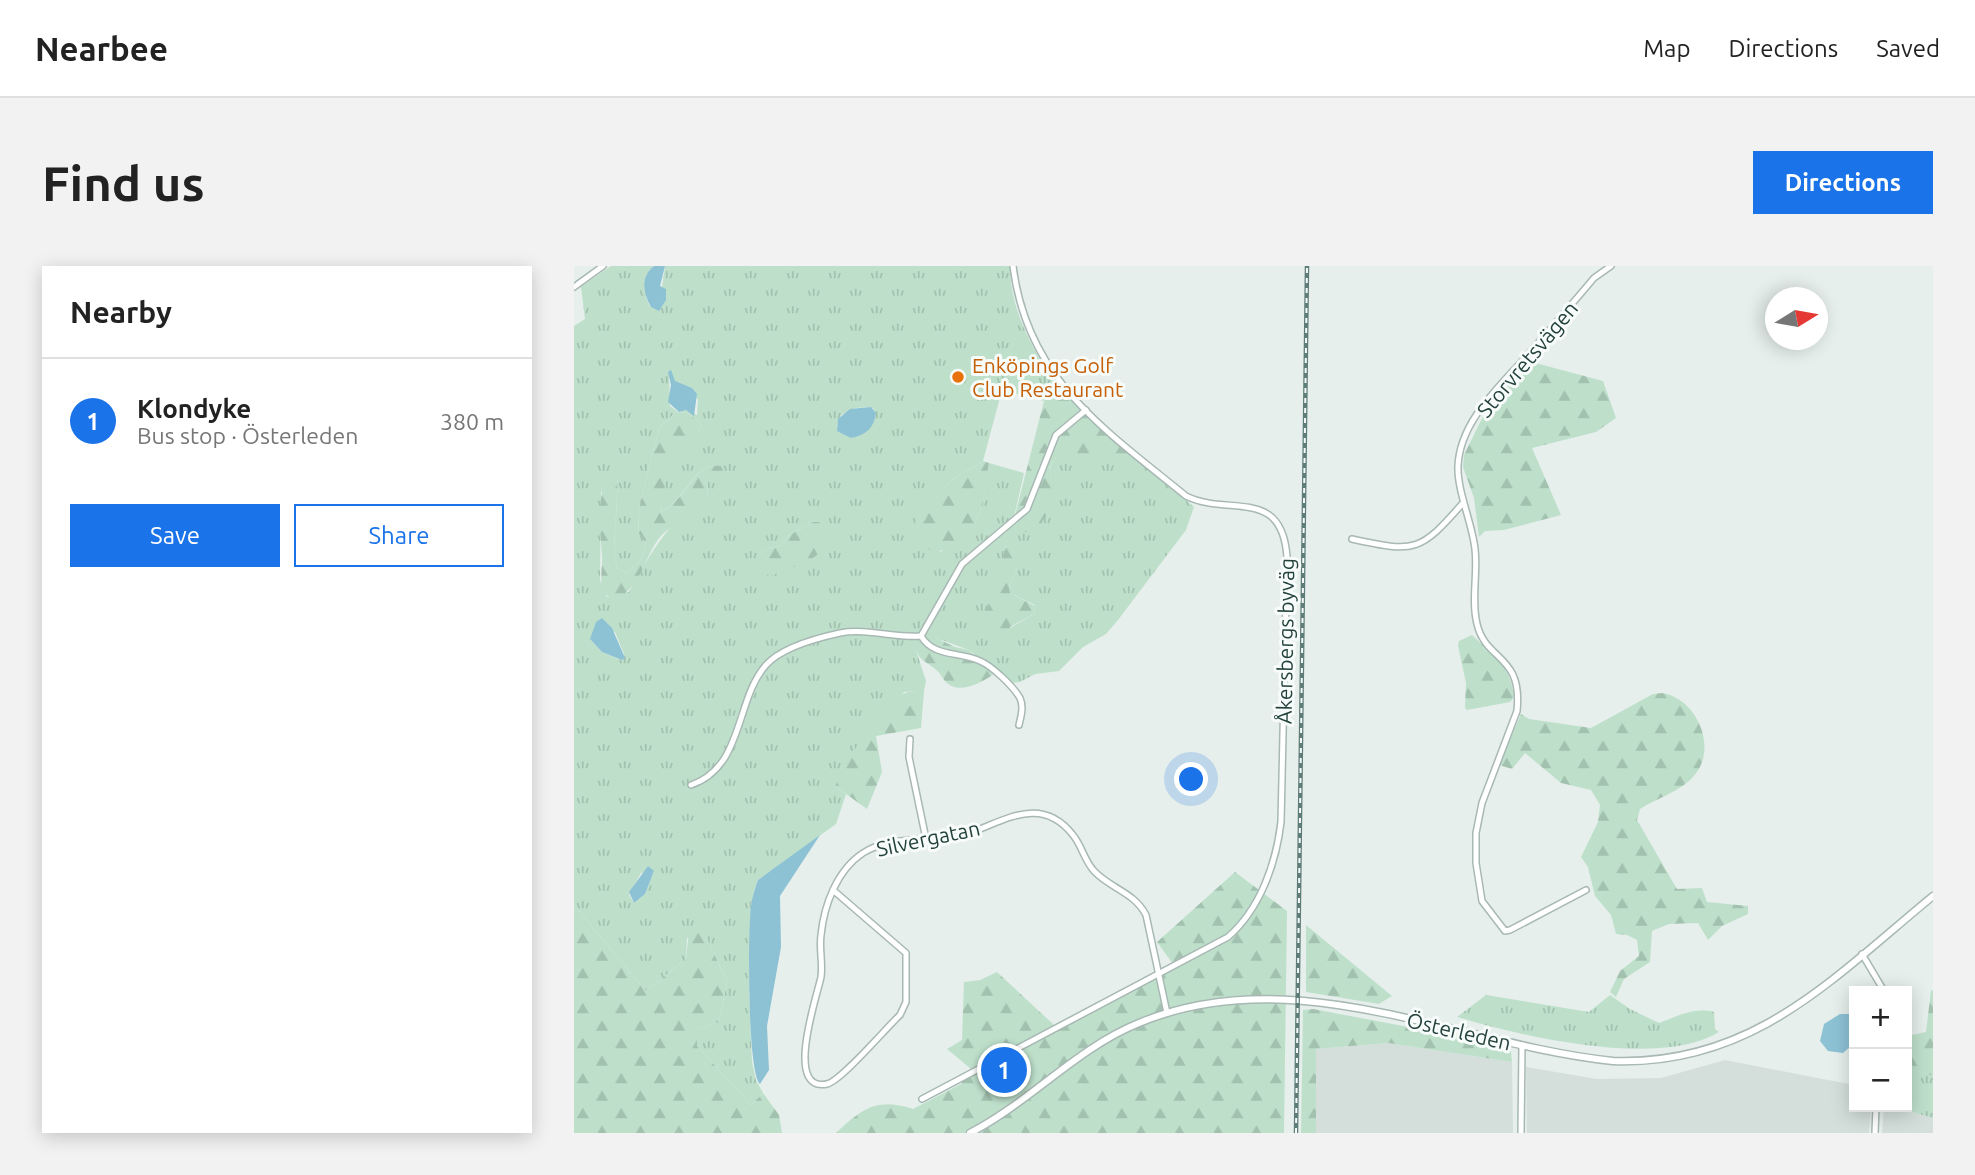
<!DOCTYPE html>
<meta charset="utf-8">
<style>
:root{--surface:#fff;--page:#f2f2f2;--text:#222;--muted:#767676;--line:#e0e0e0;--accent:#1a73e8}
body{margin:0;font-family:Ubuntu,sans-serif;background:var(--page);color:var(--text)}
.controls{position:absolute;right:21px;bottom:21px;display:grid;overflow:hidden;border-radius:0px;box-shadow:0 4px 18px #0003}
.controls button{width:63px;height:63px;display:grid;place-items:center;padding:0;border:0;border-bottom:2px solid var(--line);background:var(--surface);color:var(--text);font:35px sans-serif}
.compass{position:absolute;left:1191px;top:21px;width:63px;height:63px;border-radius:50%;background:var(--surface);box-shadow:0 4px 18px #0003;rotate:79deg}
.you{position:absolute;left:618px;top:514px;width:24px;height:24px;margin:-18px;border:5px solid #fff;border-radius:50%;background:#1a73e8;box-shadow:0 0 0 10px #1a73e833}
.badge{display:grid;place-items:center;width:46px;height:46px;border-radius:50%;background:var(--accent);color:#fff;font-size:23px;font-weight:700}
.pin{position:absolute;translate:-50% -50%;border:4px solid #fff;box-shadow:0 2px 7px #0006}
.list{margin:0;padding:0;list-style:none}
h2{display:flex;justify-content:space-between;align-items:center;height:91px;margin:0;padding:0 28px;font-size:30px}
h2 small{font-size:23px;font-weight:400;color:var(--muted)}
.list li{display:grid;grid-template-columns:46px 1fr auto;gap:21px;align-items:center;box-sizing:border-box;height:126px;padding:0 28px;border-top:2px solid var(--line)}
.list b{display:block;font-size:26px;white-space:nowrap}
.list p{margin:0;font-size:23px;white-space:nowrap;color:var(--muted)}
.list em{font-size:23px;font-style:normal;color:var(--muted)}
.actions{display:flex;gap:14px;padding:21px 28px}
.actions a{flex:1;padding:16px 0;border:2px solid var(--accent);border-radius:0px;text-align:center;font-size:24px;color:var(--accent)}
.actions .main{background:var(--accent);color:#fff}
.map{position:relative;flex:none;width:1359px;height:867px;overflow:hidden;border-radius:0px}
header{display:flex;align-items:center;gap:42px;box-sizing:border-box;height:98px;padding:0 35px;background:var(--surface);border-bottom:2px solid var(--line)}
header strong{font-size:33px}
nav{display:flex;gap:38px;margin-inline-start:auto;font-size:24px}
.intro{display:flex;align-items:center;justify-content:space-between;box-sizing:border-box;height:168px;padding:0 42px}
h1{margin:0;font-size:49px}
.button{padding:18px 32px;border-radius:0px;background:var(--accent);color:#fff;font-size:24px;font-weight:700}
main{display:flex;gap:42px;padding:0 42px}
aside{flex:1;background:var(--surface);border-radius:0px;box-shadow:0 4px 18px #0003}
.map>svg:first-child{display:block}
.built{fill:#d4dfdb}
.grass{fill:url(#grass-tufts);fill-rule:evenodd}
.forest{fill:url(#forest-firs)}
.water{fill:#8dc2d5}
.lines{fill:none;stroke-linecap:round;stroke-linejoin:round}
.minor-casing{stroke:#a8b8b4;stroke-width:8}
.tertiary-casing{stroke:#a8b8b4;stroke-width:9}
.minor{stroke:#fff;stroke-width:5}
.tertiary{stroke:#fff;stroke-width:6}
.rail-casing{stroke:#5e7d78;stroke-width:4.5}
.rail{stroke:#f7fbf9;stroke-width:2;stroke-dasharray:5;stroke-linecap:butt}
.food-dot{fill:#e8710a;stroke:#f7fbf9;stroke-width:2.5}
.labels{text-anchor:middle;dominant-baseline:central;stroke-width:6;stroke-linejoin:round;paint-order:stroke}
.street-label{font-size:21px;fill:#23423d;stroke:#f7fbf9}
.food-label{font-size:21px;fill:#c56008;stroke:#f7fbf9;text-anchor:start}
</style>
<header>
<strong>Nearbee</strong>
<nav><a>Map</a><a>Directions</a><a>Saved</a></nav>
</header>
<div class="intro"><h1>Find us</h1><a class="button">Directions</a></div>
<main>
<aside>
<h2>Nearby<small></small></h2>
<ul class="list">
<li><span class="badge">1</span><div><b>Klondyke</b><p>Bus stop · Österleden</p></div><em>380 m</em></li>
</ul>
<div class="actions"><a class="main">Save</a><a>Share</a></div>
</aside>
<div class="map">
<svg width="1359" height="867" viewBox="0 0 1359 867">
<defs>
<pattern id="grass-tufts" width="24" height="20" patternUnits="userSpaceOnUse" patternTransform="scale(1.75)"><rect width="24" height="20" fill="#bee0cb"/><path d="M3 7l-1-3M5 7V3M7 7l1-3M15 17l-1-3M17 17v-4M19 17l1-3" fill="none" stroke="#a3c1af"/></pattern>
<pattern id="forest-firs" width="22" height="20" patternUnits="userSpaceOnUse" patternTransform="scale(1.75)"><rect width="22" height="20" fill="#bee0cb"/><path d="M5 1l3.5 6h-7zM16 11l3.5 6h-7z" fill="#a3c1af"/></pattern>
</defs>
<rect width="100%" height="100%" fill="#e6efec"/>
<!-- built -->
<g class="built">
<polygon points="814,777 938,796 939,867 742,867 741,783"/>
<polygon points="1151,794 1280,819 1280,841 1297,841 1295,867 953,867 952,801 1023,813 1087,812"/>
<polygon points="1310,841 1322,841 1359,852 1359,867 1308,867"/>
</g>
<!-- grass -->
<g class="grass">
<path d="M37 0H80C66 12 69 26 76 41L88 22 91 0H436C436 42 457 82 481 116L470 135 428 124 409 195 380 212 346 248 366 286C412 264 406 241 415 197L450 207 438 260C449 256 461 253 470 248 496 232 461 207 485 189L558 188 620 241 612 264 544 354 532 368 509 381 485 405 461 408 446 416 436 417 395 384 362 372 342 384 352 415 350 425 330 426 261 520 272 528 262 558 184 614 180 625 177 639 175 728 178 796 182 814 189 827 177 839 123 780V764L145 756 153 715 133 673 113 672 112 693 72 725 0 639V60L11 53 7 21ZM95 110 104 118 118 122 124 134 123 149 112 144 104 146 96 140ZM296 141 300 143 287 169 277 172 263 160 267 149 282 142ZM112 146 126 156 127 162 93 203 86 246C112 236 119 195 147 200L148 211 134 216 133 233C92 255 77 288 55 326L33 331 26 314 27 226 44 211 40 286 43 302 53 307 67 294 72 278 65 268 64 246 82 174 86 161 101 147ZM239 256V291L196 310 184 289 195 282 206 280 214 270ZM432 279 444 300 435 320 436 327 461 339 460 348 436 362 425 304ZM21 365 41 366 50 388 47 394 28 386 16 373ZM80 605 71 628 60 637 55 629 67 607Z"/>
<path d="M912 729 1015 746 1036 729 1056 743 1085 757C1104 750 1120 741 1140 746L1141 763 1145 766C1085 803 947 770 883 751Z"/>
<polygon points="1333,802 1359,810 1359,852 1322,841 1333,841"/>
</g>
<!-- forest -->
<g class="forest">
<polygon points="954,95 1029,115 1042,152 1022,166 958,182 987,249 930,264 911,265 905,271 900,232 889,201 890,189 917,134"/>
<path d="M481 116 494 132 558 188 501 194 485 189C468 202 480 215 482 230 483 239 469 251 466 260L452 266 438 261 470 135Z"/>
<path d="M112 146 126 156 127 162 94 203 86 246C113 236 119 195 147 200L150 206 148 212 134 216 133 233C124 238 120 244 113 251 102 260 92 262 83 275 69 296 66 323 40 334 21 325 29 307 28 290 26 264 23 240 31 214L44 211 40 286 43 302 53 307 67 294 72 278 65 268 64 246 82 174 86 161 101 147Z"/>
<path d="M409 195 415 197C409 227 410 263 380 279 371 284 365 287 354 283L343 266 341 256 345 248 380 212Z"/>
<path d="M239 256H246L253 263C260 293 217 301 196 310L188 306 182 297 184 289 195 282 206 280 214 270Z"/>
<polygon points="432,279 444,289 444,300 435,320 436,327 461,340 460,348 436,361 431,370 409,356"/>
<path d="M898 369C919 389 937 400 940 431L936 436 893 444 891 442 892 417 884 380 885 375Z"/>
<path d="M362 372 381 381 395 384 419 409C406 417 385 429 372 416 368 412 366 406 361 403 352 395 347 396 342 384L354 373Z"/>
<path d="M350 425 347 462 302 470 308 506 293 543 261 520C278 489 297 448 329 428 334 425 344 425 350 425Z"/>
<path d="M1088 427C1123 432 1146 484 1118 512 1106 525 1082 533 1066 543L1063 554 1103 623 1128 622 1133 636 1174 640V648L1148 660 1134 674 1124 657 1095 658 1078 665 1076 696 1050 713 1042 731 1036 726 1046 705 1065 690 1063 674 1053 669 1042 668 1037 649 1021 630 1014 601 1007 591 1024 556 1026 539 1017 524 987 517 951 487 938 503 925 499 947 448 955 453 1017 462 1079 428Z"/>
<path d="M661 606 713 645 710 867H262C288 843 302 831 339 843L387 818 397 803 373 783 388 774 390 716 406 714 423 706 480 759 599 698 583 676Z"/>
<polygon points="0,639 72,725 112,693 115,665 121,664 133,673 153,715 145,756 123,764 123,780 177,839 189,827 205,849 208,867 0,867"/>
<polygon points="732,659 818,730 805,738 732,726"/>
<polygon points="1357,724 1359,725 1359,810 1333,802 1333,770 1352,766"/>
<polygon points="739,743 930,779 937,785 938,796 814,777 742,783 742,867 727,867 729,744"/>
</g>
<!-- water -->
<g class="water">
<path d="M80 0H91L86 20 92 23V34L85 45 77 41C69 26 66 11 80 0Z"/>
<polygon points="97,104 101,115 118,122 123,128 120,150 112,144 105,146 94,136 97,119 94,106"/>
<path d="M297 141 302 147C300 162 292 169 277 172L263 165 264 153 276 143Z"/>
<polygon points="28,352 38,362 51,392 48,394 28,386 16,373 22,356"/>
<path d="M246 569 206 630 207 681 193 760 195 804 186 818C173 806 174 665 177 640 178 631 181 622 184 614Z"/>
<polygon points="74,600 80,605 71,628 60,637 55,626"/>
<polygon points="1266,748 1277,748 1280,758 1279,778 1269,787 1254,785 1246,775 1250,758"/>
</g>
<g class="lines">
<!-- minor casing -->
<g class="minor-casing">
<g id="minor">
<polyline points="0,21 29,0"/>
<path d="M778 273C842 287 846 286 889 237"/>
<polyline points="347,370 388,298 453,243 482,169 512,144"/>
<path d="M347 370C360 392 386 385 406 395 418 400 439 420 446 432 450 441 447 450 445 459"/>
<polyline points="336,473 335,491 352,573"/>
<path d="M117 519C170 501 161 434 192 399 208 381 243 372 266 367 293 362 320 372 347 370"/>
<path d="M259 624 332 687V736L326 749C312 762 267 815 253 818 209 827 244 727 247 711 249 697 245 683 247 669 250 639 263 604 289 587 322 566 362 579 398 566 432 554 468 529 499 569 508 580 510 594 520 605 537 623 560 626 572 649L593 747"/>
<path d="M1012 624 936 664 931 665 908 635 902 597V567L908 537 943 445C949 388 912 396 903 358 897 334 904 307 901 283 898 256 883 225 884 200 886 153 929 118 957 85 978 61 999 37 1020 12L1037 0"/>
<polyline points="1288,688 1310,725"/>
<path d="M348 833 654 671C686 643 702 598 707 556L713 291C708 220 655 251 612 230 530 163 453 113 439 0"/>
<polyline points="947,867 948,779"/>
<polyline points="1301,867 1302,841"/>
</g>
</g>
<!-- tertiary casing -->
<g class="tertiary-casing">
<path id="tertiary" d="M396 867C456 836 503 782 565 757 721 692 884 779 1039 795 1179 800 1259 712 1359 630"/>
</g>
<!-- minor -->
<use href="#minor" class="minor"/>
<!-- tertiary -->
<use href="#tertiary" class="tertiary"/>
<!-- rail casing -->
<g class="rail-casing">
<polyline id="rail" points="722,867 733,0"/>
</g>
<!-- rail -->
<use href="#rail" class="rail"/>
</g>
<!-- markers -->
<circle class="food-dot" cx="384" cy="111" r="7"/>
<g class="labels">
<!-- street labels -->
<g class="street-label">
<text transform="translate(953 93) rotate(-50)">Storvretsvägen</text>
<text transform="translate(711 375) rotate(-89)">Åkersbergs byväg</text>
<text transform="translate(354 572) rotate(-12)">Silvergatan</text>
<text transform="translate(885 765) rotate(13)">Österleden</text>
</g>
<!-- food labels -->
<g class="food-label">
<text x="398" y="99">Enköpings Golf<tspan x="398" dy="24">Club Restaurant</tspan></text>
</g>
</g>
</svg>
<div class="controls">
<button>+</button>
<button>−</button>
</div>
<svg class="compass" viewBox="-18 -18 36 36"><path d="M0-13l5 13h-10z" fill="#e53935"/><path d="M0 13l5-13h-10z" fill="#767676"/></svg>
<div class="you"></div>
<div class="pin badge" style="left:430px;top:804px">1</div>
</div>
</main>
